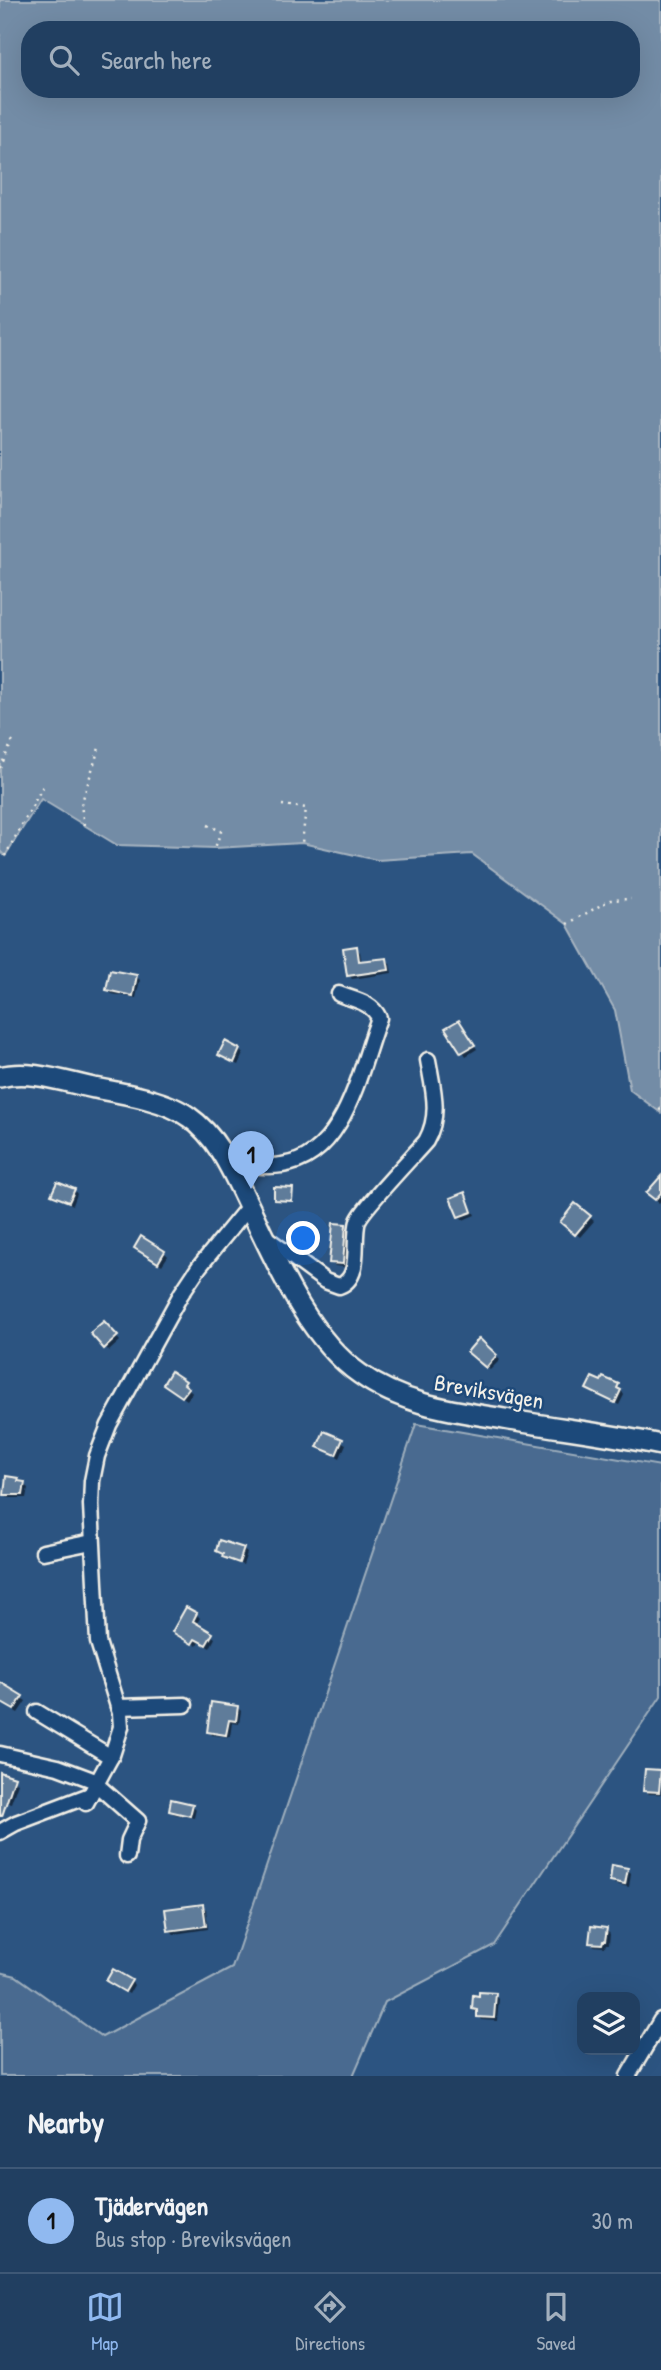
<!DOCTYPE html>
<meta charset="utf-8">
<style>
:root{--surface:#213f61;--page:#2d4a6a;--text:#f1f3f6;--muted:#a2afbd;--line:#3e5876;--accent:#90b9f0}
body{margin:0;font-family:"Patrick Hand",sans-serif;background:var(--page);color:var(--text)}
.controls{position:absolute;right:21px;bottom:21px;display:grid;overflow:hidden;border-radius:14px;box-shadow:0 7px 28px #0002}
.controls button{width:63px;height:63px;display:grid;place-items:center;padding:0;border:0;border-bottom:2px solid var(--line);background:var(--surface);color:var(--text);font:35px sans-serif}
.you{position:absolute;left:304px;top:1239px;width:24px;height:24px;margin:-18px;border:5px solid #fff;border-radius:50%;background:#1a73e8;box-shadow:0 0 0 10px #1a73e833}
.badge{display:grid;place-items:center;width:46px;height:46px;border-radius:50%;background:var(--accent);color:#111;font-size:23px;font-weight:700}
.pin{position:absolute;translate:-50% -58px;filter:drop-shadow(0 2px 4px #0008)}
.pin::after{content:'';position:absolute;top:37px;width:24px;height:21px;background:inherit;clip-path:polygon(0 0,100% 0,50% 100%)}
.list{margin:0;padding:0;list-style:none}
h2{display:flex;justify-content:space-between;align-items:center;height:91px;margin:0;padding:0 28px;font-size:30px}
h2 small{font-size:23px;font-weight:400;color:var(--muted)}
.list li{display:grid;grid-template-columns:46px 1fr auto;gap:21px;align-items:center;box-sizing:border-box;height:105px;padding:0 28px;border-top:2px solid var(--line)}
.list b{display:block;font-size:26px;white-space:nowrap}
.list p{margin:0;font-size:23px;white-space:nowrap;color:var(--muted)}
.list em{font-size:23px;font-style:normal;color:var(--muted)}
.icon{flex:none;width:38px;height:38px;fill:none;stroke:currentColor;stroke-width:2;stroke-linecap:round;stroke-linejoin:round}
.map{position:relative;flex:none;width:661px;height:2076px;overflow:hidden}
.search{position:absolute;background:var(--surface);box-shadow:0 7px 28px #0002;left:21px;right:21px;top:21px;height:77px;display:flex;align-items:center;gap:18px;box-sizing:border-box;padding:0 24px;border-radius:28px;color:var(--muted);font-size:26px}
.sheet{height:196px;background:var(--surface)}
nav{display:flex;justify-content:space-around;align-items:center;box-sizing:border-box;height:98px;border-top:2px solid var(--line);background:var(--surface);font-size:19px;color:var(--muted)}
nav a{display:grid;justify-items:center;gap:4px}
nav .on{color:var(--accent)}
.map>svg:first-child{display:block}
.green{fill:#496b90;stroke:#9eaebc;stroke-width:2}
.water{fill:#738ca6;stroke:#a7b4c0;stroke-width:2;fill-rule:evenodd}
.shadow{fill:#0007}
.building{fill:#5e7b9a;stroke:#f4f1e8;stroke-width:2}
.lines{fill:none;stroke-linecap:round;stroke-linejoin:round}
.minor-casing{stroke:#f4f1e8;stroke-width:19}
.major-casing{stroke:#f4f1e8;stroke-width:24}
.path{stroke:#f4f1e8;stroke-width:2.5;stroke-dasharray:2 5;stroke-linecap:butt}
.minor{stroke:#1f4a7a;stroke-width:14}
.major{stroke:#1f4a7a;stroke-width:19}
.labels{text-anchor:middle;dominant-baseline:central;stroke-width:5;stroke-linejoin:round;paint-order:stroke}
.street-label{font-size:23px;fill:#f4f1e8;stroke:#1f4a7a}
</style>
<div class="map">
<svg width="661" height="2076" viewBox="0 0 661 2076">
<rect width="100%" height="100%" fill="#2c5481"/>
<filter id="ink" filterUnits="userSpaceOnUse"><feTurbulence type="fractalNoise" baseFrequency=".0143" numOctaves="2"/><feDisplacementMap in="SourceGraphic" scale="14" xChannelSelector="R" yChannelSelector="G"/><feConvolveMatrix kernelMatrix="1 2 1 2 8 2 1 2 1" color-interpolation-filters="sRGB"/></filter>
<g filter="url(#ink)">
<!-- green -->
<polygon class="green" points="416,1424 661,1466 661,1696 494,1945 385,2002 353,2076 0,2076 0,1972 16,1976 102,2037 232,1968"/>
<!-- water -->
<path class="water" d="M0 0H661V1113L630 1090 615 1010 567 924 472 854 377 860 302 843 215 848 117 845 41 799 5 856 0 851ZM30 30H631V89H30Z"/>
<!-- shadow -->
<g class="shadow">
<polygon points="356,948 360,952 362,963 387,960 390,963 392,973 352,979 349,975"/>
<polygon points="136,976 140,980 136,998 112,994 108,990"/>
<polygon points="459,1022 477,1049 466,1056 448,1029"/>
<polygon points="239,1050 243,1054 238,1065 220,1055"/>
<polygon points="661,1179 661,1201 659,1203 648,1193"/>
<polygon points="74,1190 77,1194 73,1205 53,1195"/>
<polygon points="464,1194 475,1215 463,1220 459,1216"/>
<polygon points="576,1206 594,1221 580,1237 566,1226"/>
<polygon points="345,1226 349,1229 346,1267 335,1266 331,1262"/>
<polygon points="136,1248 164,1252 168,1256 162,1265"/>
<polygon points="104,1323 120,1341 109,1351 92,1333"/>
<polygon points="479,1341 500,1360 490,1370 469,1352"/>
<polygon points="185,1382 192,1393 187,1400 168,1387"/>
<polygon points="618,1385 624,1395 619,1405 588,1389"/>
<polygon points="325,1433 346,1444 340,1458 319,1446"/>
<polygon points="18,1479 28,1488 26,1498 9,1498 5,1494"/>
<polygon points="243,1550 247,1553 243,1565 228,1560 218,1551"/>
<polygon points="196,1614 200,1618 196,1625 215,1638 210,1648 199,1642 197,1646 174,1632"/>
<polygon points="0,1684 26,1701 18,1713 0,1702"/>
<polygon points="237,1707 241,1711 239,1724 232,1723 230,1737 212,1735 209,1731"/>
<polygon points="660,1771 661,1794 649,1794 645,1790"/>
<polygon points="0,1774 18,1783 11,1803 0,1800"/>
<polygon points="192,1805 196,1809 194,1818 174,1814 171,1810"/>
<polygon points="627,1869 631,1873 629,1887 615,1884 612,1881"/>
<polygon points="202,1906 206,1909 208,1929 174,1934 170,1930"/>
<polygon points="606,1930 610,1934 609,1944 606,1944 605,1947 594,1946 591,1942"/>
<polygon points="131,1981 134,1985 129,1994 112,1984"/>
<polygon points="495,1995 499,1999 497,2021 482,2020 473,2009"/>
</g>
<!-- building -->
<g class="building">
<polygon points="357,946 359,961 387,958 389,970 347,976 343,948"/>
<polygon points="110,970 137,975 133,996 106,990"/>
<polygon points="459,1020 475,1045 461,1053 445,1028"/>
<polygon points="225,1041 240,1049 234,1063 218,1055"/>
<polygon points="661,1176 661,1193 655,1200 646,1193"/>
<polygon points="57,1182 75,1189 69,1202 51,1195"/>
<polygon points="274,1187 293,1188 292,1201 274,1200"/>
<polygon points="465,1192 472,1212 458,1217 450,1198"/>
<polygon points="575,1203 591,1216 575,1235 560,1222"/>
<polygon points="333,1223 346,1224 343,1264 329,1263"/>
<polygon points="141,1236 165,1251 158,1263 134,1248"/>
<polygon points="104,1321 118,1336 104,1349 90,1333"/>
<polygon points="479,1338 497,1355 486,1368 467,1352"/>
<polygon points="171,1371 186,1381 184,1384 189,1388 182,1397 163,1384"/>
<polygon points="592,1377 601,1381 603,1377 619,1384 617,1388 621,1390 615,1403 586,1389"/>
<polygon points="324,1431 343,1439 336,1455 317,1447"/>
<polygon points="6,1476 19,1478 18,1481 25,1482 23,1495 4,1495"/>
<polygon points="219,1540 244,1548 239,1563 222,1557 223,1554 216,1551"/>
<polygon points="186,1607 197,1613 193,1621 213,1633 206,1645 195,1639 192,1644 172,1632"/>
<polygon points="0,1682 23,1696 14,1710 0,1702"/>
<polygon points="211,1702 238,1706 236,1721 229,1720 226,1735 207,1732"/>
<polygon points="645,1769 661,1770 659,1792 643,1791"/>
<polygon points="0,1772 15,1777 2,1816 0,1816"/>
<polygon points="171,1799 193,1804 190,1816 169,1811"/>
<polygon points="612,1865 628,1868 625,1884 610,1881"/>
<polygon points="203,1904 206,1926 168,1931 165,1909"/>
<polygon points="591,1926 607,1928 605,1941 603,1941 602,1944 589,1943"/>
<polygon points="113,1969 132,1980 125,1992 106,1981"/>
<polygon points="479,1992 496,1993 494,2018 477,2017 477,2010 472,2009 473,1995 479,1996"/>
</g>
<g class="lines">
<!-- minor casing -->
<g class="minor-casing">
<g id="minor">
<path d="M228 1163C245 1164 265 1168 282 1165 346 1157 360 1067 379 1018 372 1002 354 1000 339 994"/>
<path d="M265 1237 325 1281 339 1286C363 1278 352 1240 358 1221 362 1209 414 1155 426 1141 441 1115 433 1089 428 1060"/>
<polyline points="43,1552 92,1542"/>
<polyline points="118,1707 185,1705"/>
<polyline points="37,1712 111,1757"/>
<polyline points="0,1754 58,1767 98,1782"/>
<polyline points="96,1784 138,1821 129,1840 127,1856"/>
<polyline points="86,1803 112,1755 121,1727 120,1713 98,1642 91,1505 92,1481 97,1456 109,1425 181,1294 199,1267 249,1206"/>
<polyline points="0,1832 16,1823 90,1795"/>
<polyline points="628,2076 661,2020"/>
</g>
</g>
<!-- major casing -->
<g class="major-casing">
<path id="major" d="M0 1077C29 1069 65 1082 94 1088 122 1093 166 1100 189 1117 218 1137 233 1173 248 1204 275 1260 307 1337 360 1374 403 1405 454 1411 504 1419 556 1428 609 1434 661 1445"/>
</g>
<!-- path -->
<g class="path">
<polyline points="0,768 13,740"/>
<polyline points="282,805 306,808 302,843"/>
<polyline points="84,825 81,805 99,748"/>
<polyline points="208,825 221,831 215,848"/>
<polyline points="5,856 43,786"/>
<polyline points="567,924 610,900 631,899"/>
<polyline points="659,1110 661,1109"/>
</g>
<!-- minor -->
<use href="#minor" class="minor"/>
<!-- major -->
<use href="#major" class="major"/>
</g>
</g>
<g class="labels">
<!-- street labels -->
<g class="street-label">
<text transform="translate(489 1391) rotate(10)">Breviksvägen</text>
</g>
</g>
</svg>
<div class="controls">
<button><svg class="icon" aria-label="layers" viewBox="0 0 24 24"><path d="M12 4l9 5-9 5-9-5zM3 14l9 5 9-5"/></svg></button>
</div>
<div class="you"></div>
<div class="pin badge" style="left:251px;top:1189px">1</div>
<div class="search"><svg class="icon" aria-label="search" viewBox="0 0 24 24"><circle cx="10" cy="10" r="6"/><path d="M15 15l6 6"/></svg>Search here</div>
</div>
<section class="sheet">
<h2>Nearby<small></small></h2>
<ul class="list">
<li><span class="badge">1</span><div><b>Tjädervägen</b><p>Bus stop · Breviksvägen</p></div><em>30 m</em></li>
</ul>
</section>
<nav>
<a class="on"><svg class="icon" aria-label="map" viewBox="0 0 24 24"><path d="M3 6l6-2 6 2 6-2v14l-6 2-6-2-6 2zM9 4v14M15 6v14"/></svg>Map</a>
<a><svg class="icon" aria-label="directions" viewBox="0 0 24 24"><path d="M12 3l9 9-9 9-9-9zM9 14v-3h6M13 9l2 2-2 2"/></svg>Directions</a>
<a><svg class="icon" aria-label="saved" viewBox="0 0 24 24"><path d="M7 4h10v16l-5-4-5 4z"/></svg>Saved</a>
</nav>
